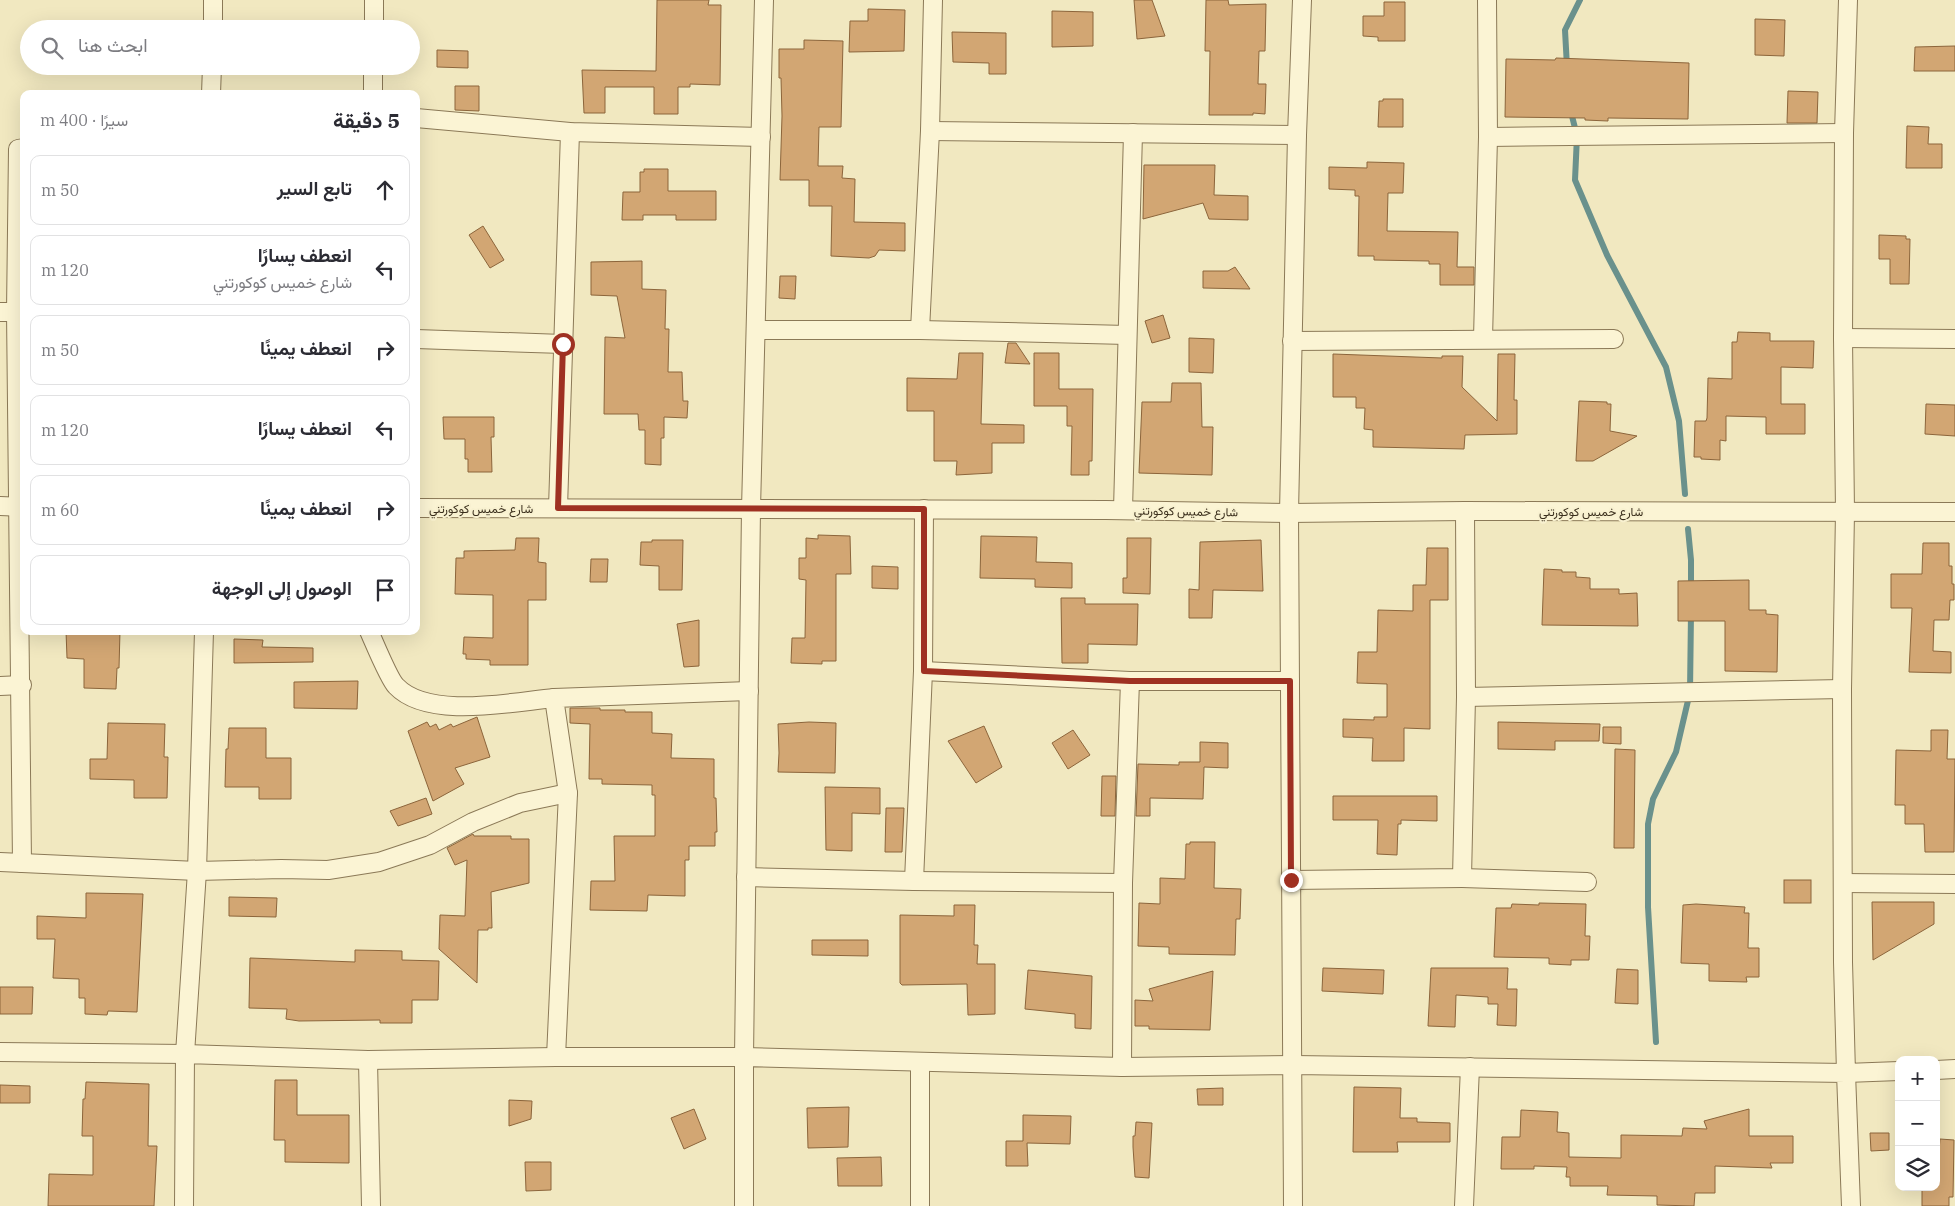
<!DOCTYPE html>
<html lang="ar">
<meta charset="utf-8">
<style>
:root{--surface:#fff;--page:#f2f2f3;--text:#2b2b33;--muted:#7c7c81;--line:#e1e1e2}
body{margin:0;font-family:"IBM Plex Serif",Vazirmatn,serif;background:var(--page);color:var(--text);direction:rtl}
.controls{position:absolute;right:15px;bottom:15px;display:grid;overflow:hidden;border-radius:10px;box-shadow:0 5px 20px #0002}
.controls button{width:45px;height:45px;display:grid;place-items:center;padding:0;border:0;border-bottom:1px solid var(--line);background:var(--surface);color:var(--text);font:25px sans-serif}
.stop{position:absolute;width:15px;height:15px;margin:-11px;border:4px solid #9f3122;border-radius:50%;background:#fff}
.stop.end{background:#9f3122;border-color:#fff;box-shadow:0 1px 5px #0008}
.list{margin:0;padding:0;list-style:none}
h2{display:flex;justify-content:space-between;align-items:center;height:65px;margin:0;padding:0 20px;font-size:21px}
h2 small{font-size:16px;font-weight:400;color:var(--muted)}
.list li{display:grid;grid-template-columns:32px 1fr auto;gap:15px;align-items:center;box-sizing:border-box;height:70px;margin:0 10px 10px;padding:0 10px;border:1px solid var(--line);border-radius:10px}
.list b{display:block;font-size:19px;white-space:nowrap}
.list p{margin:0;font-size:16px;white-space:nowrap;color:var(--muted)}
.list em{font-size:16px;font-style:normal;color:var(--muted)}
.icon{flex:none;width:28px;height:28px;fill:none;stroke:currentColor;stroke-width:2;stroke-linecap:round;stroke-linejoin:round}
.map{position:relative;flex:none;width:1955px;height:1206px;overflow:hidden;direction:ltr}
.search{position:absolute;background:var(--surface);box-shadow:0 5px 20px #0002;left:20px;top:20px;width:400px;height:55px;display:flex;align-items:center;gap:12px;box-sizing:border-box;padding:0 18px;border-radius:28px;color:var(--muted);font-size:19px}
.panel{position:absolute;background:var(--surface);box-shadow:0 5px 20px #0002;left:20px;top:90px;width:400px;height:545px;border-radius:10px;direction:rtl}
.map>svg:first-child{display:block}
.lines{fill:none;stroke-linecap:round;stroke-linejoin:round}
.stream{stroke:#6a918c;stroke-width:6}
.building{fill:#d2a673;stroke:#8c653b}
.street-casing{stroke:#8b7957;stroke-width:20}
.street{stroke:#fbf4d4;stroke-width:18}
.route{stroke:#9f3122;stroke-width:6}
.labels{text-anchor:middle;dominant-baseline:central;stroke-width:4;stroke-linejoin:round;paint-order:stroke}
.street-label{font-size:12px;fill:#3a2e1c;stroke:#f8f1d0}
</style>
<div class="map">
<svg width="1955" height="1206" viewBox="0 0 1955 1206">
<rect width="100%" height="100%" fill="#f1e8c0"/>
<g class="lines">
<!-- stream -->
<g class="stream">
<polyline points="1567,67 1565,30 1580,0"/>
<polyline points="1571,112 1577,136 1575,180 1607,255 1666,367 1679,421 1685,494"/>
<polyline points="1688,529 1691,560 1691,588"/>
<polyline points="1656,1042 1648,907 1648,824 1653,799 1676,752 1690,692 1691,613"/>
</g>
</g>
<!-- building -->
<g class="building">
<polygon points="657,0 709,0 708,5 721,5 720,85 690,84 690,87 678,87 678,114 654,114 654,87 605,87 605,113 584,113 582,70 656,71"/>
<polygon points="1134,0 1152,0 1165,36 1137,39"/>
<polygon points="1206,0 1228,0 1229,5 1266,4 1265,51 1259,51 1258,84 1266,84 1265,114 1253,113 1253,115 1209,115 1210,51 1205,51"/>
<polygon points="1384,2 1405,2 1405,41 1378,41 1378,37 1363,36 1363,16 1384,16"/>
<polygon points="868,9 905,10 904,51 849,52 850,21 868,21"/>
<polygon points="1052,11 1093,12 1093,46 1052,47"/>
<polygon points="1755,19 1785,20 1784,56 1755,55"/>
<polygon points="952,32 1006,33 1006,74 989,74 989,63 953,62"/>
<polygon points="804,40 843,41 841,127 819,127 818,166 843,166 842,178 855,179 854,222 905,223 905,251 879,250 875,256 869,258 831,256 832,206 809,206 809,180 780,180 782,116 781,78 779,78 779,49 804,49"/>
<polygon points="1955,46 1955,71 1914,71 1915,47"/>
<polygon points="437,50 468,51 468,68 437,67"/>
<polygon points="1556,58 1689,63 1688,119 1608,118 1608,121 1585,120 1585,118 1505,117 1506,59 1555,60"/>
<polygon points="455,86 479,86 479,111 455,110"/>
<polygon points="1788,91 1818,92 1817,123 1787,123"/>
<polygon points="1383,99 1403,99 1403,127 1378,127 1379,104 1379,101 1383,101"/>
<polygon points="1907,126 1929,127 1928,144 1942,144 1942,168 1906,168"/>
<polygon points="1367,162 1404,163 1403,193 1388,193 1387,231 1458,232 1457,267 1474,267 1474,285 1440,285 1440,264 1429,264 1429,261 1374,260 1374,256 1358,256 1359,196 1355,196 1355,190 1329,189 1329,167 1367,168"/>
<polygon points="1144,165 1215,165 1214,195 1248,196 1248,220 1209,219 1203,203 1143,219"/>
<polygon points="644,169 668,169 668,191 716,191 716,220 676,220 676,215 643,215 643,220 622,220 623,192 640,192 640,172 644,172"/>
<polygon points="483,226 504,260 490,268 469,235"/>
<polygon points="1879,235 1906,236 1906,239 1910,239 1909,284 1890,284 1890,259 1879,259"/>
<polygon points="642,261 642,289 666,290 665,329 669,329 668,372 682,372 683,401 688,401 687,418 664,417 664,438 661,438 661,465 645,464 645,430 639,430 638,414 604,414 605,337 625,338 617,296 591,295 591,262"/>
<polygon points="1235,267 1250,289 1203,288 1203,271 1228,271"/>
<polygon points="780,276 796,276 795,299 779,298"/>
<polygon points="1163,315 1170,338 1152,343 1145,321"/>
<polygon points="1738,332 1770,333 1770,341 1814,341 1813,368 1781,367 1781,404 1805,404 1805,434 1766,434 1766,417 1726,416 1726,441 1720,440 1720,460 1701,459 1701,457 1694,457 1695,421 1706,421 1707,418 1708,378 1732,379 1732,342 1737,342"/>
<polygon points="1189,338 1214,339 1213,373 1189,372"/>
<polygon points="1008,343 1016,343 1030,364 1005,363"/>
<polygon points="959,353 983,353 981,424 1024,425 1024,443 992,443 992,473 956,475 957,461 934,461 934,411 907,411 907,378 957,379"/>
<polygon points="1034,353 1059,353 1059,389 1093,389 1092,461 1089,461 1089,475 1071,475 1072,426 1067,426 1067,406 1034,406"/>
<polygon points="1333,354 1442,358 1442,356 1463,356 1462,387 1497,421 1498,354 1515,354 1514,400 1517,400 1517,434 1465,435 1464,449 1373,447 1373,430 1364,429 1365,408 1356,408 1356,397 1333,397"/>
<polygon points="1172,383 1201,383 1202,427 1213,427 1212,475 1139,473 1142,402 1171,402"/>
<polygon points="1579,401 1607,402 1607,404 1611,404 1610,431 1637,436 1593,461 1576,461"/>
<polygon points="1926,404 1955,405 1955,436 1925,434"/>
<polygon points="443,417 494,417 494,437 491,437 492,472 468,472 468,459 465,459 465,439 444,439"/>
<polygon points="818,535 850,536 851,574 836,574 836,661 822,661 822,664 791,663 792,638 805,638 806,580 799,579 799,558 806,558 806,538 818,539"/>
<polygon points="981,536 1037,537 1036,562 1072,563 1072,588 1035,587 1035,579 980,578"/>
<polygon points="516,538 539,538 538,562 546,563 546,600 528,600 528,665 490,665 490,660 466,659 466,654 463,654 464,637 493,638 493,595 455,594 456,558 464,558 464,551 515,550"/>
<polygon points="1127,538 1151,538 1150,594 1123,593 1123,578 1127,578"/>
<polygon points="652,540 683,540 682,590 659,590 659,566 640,565 641,542 652,542"/>
<polygon points="1261,540 1263,591 1213,590 1212,618 1189,618 1189,589 1199,590 1200,542"/>
<polygon points="1923,543 1949,543 1949,566 1952,566 1952,584 1954,584 1954,600 1950,600 1949,620 1934,620 1933,651 1951,652 1951,673 1909,672 1912,608 1891,608 1891,574 1922,574"/>
<polygon points="1427,548 1448,548 1448,600 1430,600 1430,729 1404,728 1404,761 1372,761 1373,738 1343,737 1343,719 1374,720 1374,717 1387,717 1387,684 1357,683 1358,652 1377,652 1378,610 1413,611 1413,585 1426,585"/>
<polygon points="591,559 608,559 607,582 590,582"/>
<polygon points="872,566 898,567 898,589 872,588"/>
<polygon points="1544,569 1562,570 1562,572 1576,572 1576,577 1590,578 1590,589 1619,589 1619,594 1637,593 1638,626 1542,625"/>
<polygon points="1749,580 1749,610 1766,610 1766,614 1778,615 1777,672 1725,671 1725,621 1678,621 1678,581"/>
<polygon points="1061,598 1085,598 1085,604 1138,604 1137,645 1088,644 1088,663 1062,663"/>
<polygon points="699,620 699,666 684,667 677,624"/>
<polygon points="66,631 120,631 119,668 117,668 116,689 84,688 84,659 67,658"/>
<polygon points="234,639 263,640 262,647 313,648 313,662 234,663"/>
<polygon points="358,681 357,709 294,708 294,682"/>
<polygon points="570,708 600,708 600,710 625,710 625,712 652,712 652,733 672,734 671,758 714,759 714,798 716,798 717,832 715,832 715,846 689,846 689,860 685,860 685,896 648,895 647,911 590,910 591,881 615,881 614,836 655,836 655,795 652,795 652,785 602,784 602,779 589,779 590,724 570,723"/>
<polygon points="477,717 490,757 455,768 464,784 433,801 408,731 427,722 430,727 436,724 439,730 451,724 453,727"/>
<polygon points="809,722 836,723 835,773 778,772 779,753 778,724"/>
<polygon points="1498,722 1600,724 1599,741 1555,741 1555,750 1498,749"/>
<polygon points="108,723 165,724 164,757 168,757 167,798 134,798 134,780 90,779 90,759 107,759"/>
<polygon points="984,726 1002,767 976,783 948,741"/>
<polygon points="1603,727 1621,727 1621,744 1603,743"/>
<polygon points="229,728 266,728 266,758 291,758 291,799 259,799 259,787 225,787 226,749 228,749"/>
<polygon points="1073,730 1090,755 1068,769 1052,743"/>
<polygon points="1931,730 1948,730 1947,759 1955,759 1954,852 1925,852 1924,824 1905,824 1905,805 1895,805 1896,750 1931,751"/>
<polygon points="1200,742 1228,743 1228,768 1204,767 1203,799 1150,798 1150,816 1136,816 1138,764 1179,765 1179,762 1200,762"/>
<polygon points="1615,749 1635,750 1634,848 1614,848"/>
<polygon points="1102,776 1116,776 1115,816 1101,816"/>
<polygon points="825,787 880,788 880,814 852,813 852,851 826,850"/>
<polygon points="1333,796 1437,796 1437,821 1401,820 1401,824 1398,824 1397,855 1377,854 1378,820 1333,820"/>
<polygon points="426,798 432,814 398,826 390,811"/>
<polygon points="886,808 904,808 902,852 885,852"/>
<polygon points="473,834 474,836 511,836 511,839 529,839 529,883 491,892 492,928 488,928 488,930 478,930 477,983 439,949 440,915 465,916 467,860 455,865 447,848"/>
<polygon points="1190,842 1215,842 1214,888 1241,889 1240,919 1236,919 1235,955 1169,954 1169,947 1138,946 1139,903 1160,904 1160,878 1185,879 1186,844 1190,844"/>
<rect x="1784" y="880" width="27" height="23"/>
<polygon points="86,893 143,894 137,1012 108,1011 107,1015 85,1014 85,998 79,998 79,979 53,978 55,939 37,939 37,916 86,918"/>
<polygon points="229,897 277,898 276,917 229,916"/>
<polygon points="1872,902 1934,902 1934,924 1873,960"/>
<polygon points="1539,903 1586,904 1585,936 1590,936 1589,960 1571,960 1571,965 1549,964 1549,958 1494,957 1496,908 1511,908 1512,904 1539,905"/>
<polygon points="1696,904 1745,907 1744,913 1749,913 1748,948 1759,948 1759,977 1746,977 1747,982 1709,981 1709,964 1681,963 1683,905"/>
<polygon points="954,905 975,905 974,945 978,945 977,964 995,964 995,1014 968,1015 967,984 902,985 900,983 900,915 954,916"/>
<polygon points="812,940 868,940 868,956 812,955"/>
<polygon points="355,950 402,951 402,960 439,961 438,1000 412,1000 412,1023 380,1023 380,1020 299,1021 286,1019 287,1009 249,1008 250,958 355,962"/>
<polygon points="1323,968 1384,970 1383,994 1322,991"/>
<polygon points="1431,968 1508,968 1507,989 1517,989 1516,1026 1497,1025 1498,1004 1488,1004 1488,997 1456,995 1455,1027 1428,1026"/>
<polygon points="1617,969 1638,970 1638,1004 1615,1003"/>
<polygon points="1028,970 1092,976 1091,1029 1075,1028 1075,1014 1025,1009"/>
<polygon points="1213,971 1210,1030 1149,1029 1149,1026 1135,1026 1135,1000 1153,1001 1149,989"/>
<polygon points="0,987 33,987 32,1014 0,1014"/>
<polygon points="275,1080 297,1080 297,1115 349,1115 349,1163 285,1162 285,1140 274,1140"/>
<polygon points="86,1082 149,1084 148,1146 157,1146 154,1206 48,1206 49,1174 93,1175 93,1136 82,1136 83,1099 85,1099"/>
<polygon points="0,1085 30,1086 30,1103 0,1103"/>
<polygon points="1354,1087 1401,1088 1400,1118 1417,1118 1417,1122 1450,1123 1450,1142 1397,1142 1398,1152 1353,1152"/>
<polygon points="1223,1088 1223,1105 1198,1105 1197,1089"/>
<polygon points="509,1100 532,1101 531,1119 509,1126"/>
<polygon points="849,1107 848,1147 808,1148 807,1108"/>
<polygon points="694,1109 706,1139 684,1149 671,1118"/>
<polygon points="1749,1109 1749,1136 1793,1136 1793,1163 1770,1163 1772,1168 1715,1166 1715,1193 1695,1193 1694,1206 1657,1205 1657,1196 1607,1195 1608,1186 1570,1186 1570,1177 1566,1177 1567,1167 1534,1166 1534,1169 1501,1169 1502,1137 1520,1137 1521,1110 1558,1112 1557,1132 1569,1133 1569,1157 1621,1158 1621,1135 1682,1136 1683,1128 1707,1129 1704,1121"/>
<polygon points="1023,1115 1071,1116 1070,1144 1027,1143 1028,1166 1006,1166 1006,1141 1023,1141"/>
<polygon points="1136,1122 1152,1123 1149,1178 1135,1177 1133,1147 1133,1136 1135,1136"/>
<polygon points="1870,1133 1889,1133 1889,1150 1871,1151"/>
<polygon points="1940,1139 1954,1140 1953,1197 1949,1197 1949,1206 1922,1206 1922,1187 1936,1187"/>
<polygon points="881,1157 882,1186 838,1186 837,1158"/>
<polygon points="525,1162 551,1162 551,1190 526,1191"/>
</g>
<g class="lines">
<!-- street casing -->
<g class="street-casing">
<g id="street">
<polyline points="1848,0 1844,133 1843,338 1845,512 1842,689 1843,962 1846,1073 1899,1071"/>
<polyline points="213,29 213,0"/>
<polyline points="374,29 374,0"/>
<polyline points="211,94 212,66"/>
<polyline points="373,94 373,66"/>
<polyline points="416,118 570,132 761,137"/>
<polyline points="930,131 1297,135"/>
<polyline points="1488,137 1844,133"/>
<polyline points="0,312 16,312 22,863"/>
<polyline points="16,312 18,149 24,148"/>
<polyline points="756,330 920,330 1127,335"/>
<polyline points="920,330 930,131 933,0"/>
<polyline points="1843,338 1955,339"/>
<polyline points="416,339 563,344"/>
<polyline points="1483,339 1488,137 1487,0"/>
<polyline points="1292,341 1614,339"/>
<polyline points="0,506 24,507"/>
<polyline points="416,508 1106,510 1289,513 1465,511 1955,512"/>
<polyline points="558,508 570,132"/>
<polyline points="1123,510 1133,133"/>
<polyline points="1465,511 1466,697 1842,689"/>
<path d="M369 631C374 642 389 679 396 686 428 720 512 702 554 698"/>
<polyline points="923,671 1130,681 1290,681"/>
<polyline points="0,686 22,685"/>
<polyline points="0,862 197,871 281,869 328,870 379,862 430,845 473,822 520,803 568,793"/>
<polyline points="746,877 914,881 1123,883"/>
<polyline points="1462,878 1587,882"/>
<polyline points="1291,880 1462,878 1466,697"/>
<polyline points="914,881 923,671 924,509"/>
<polyline points="1843,883 1955,884"/>
<polyline points="0,1052 185,1054 197,871 204,631"/>
<polyline points="556,1057 568,793 554,698 749,691"/>
<polyline points="368,1060 371,1206"/>
<polyline points="1122,1067 1123,883 1130,681"/>
<polyline points="1936,1070 1955,1069"/>
<polyline points="184,1206 185,1054 368,1060 556,1057 744,1057 751,509 764,0"/>
<polyline points="744,1206 744,1057 1122,1067 1294,1065 1846,1073 1851,1206"/>
<polyline points="920,1206 920,1062"/>
<polyline points="1293,1206 1289,513 1297,135 1302,0"/>
<polyline points="1464,1206 1470,1067"/>
</g>
</g>
<!-- street -->
<use href="#street" class="street"/>
</g>
<g class="lines">
<!-- route -->
<polyline class="route" points="563,344 558,508 924,509 924,671 1130,681 1290,681 1291,880"/>
</g>
<g class="labels">
<!-- street labels -->
<g class="street-label">
<text x="481" y="508">شارع خميس كوكورتني</text>
<text transform="translate(1186 511) rotate(1)">شارع خميس كوكورتني</text>
<text x="1591" y="511">شارع خميس كوكورتني</text>
</g>
</g>
</svg>
<div class="controls">
<button>+</button>
<button>−</button>
<button><svg class="icon" aria-label="layers" viewBox="0 0 24 24"><path d="M12 4l9 5-9 5-9-5zM3 14l9 5 9-5"/></svg></button>
</div>
<div class="stop" style="left:563px;top:344px"></div>
<div class="stop end" style="left:1291px;top:880px"></div>
<div class="search"><svg class="icon" aria-label="search" viewBox="0 0 24 24"><circle cx="10" cy="10" r="6"/><path d="M15 15l6 6"/></svg>ابحث هنا</div>
<section class="panel">
<h2>5 دقيقة<small>سيرًا · 400 m</small></h2>
<ul class="list">
<li><svg class="icon" aria-label="ahead" viewBox="0 0 24 24"><path d="M12 20V5M6 11l6-6 6 6"/></svg><div><b>تابع السير</b></div><em>50 m</em></li>
<li><svg class="icon" aria-label="left" viewBox="0 0 24 24"><path d="M17 20v-9H6M10 6l-5 5 5 5"/></svg><div><b>انعطف يسارًا</b><p>شارع خميس كوكورتني</p></div><em>120 m</em></li>
<li><svg class="icon" aria-label="right" viewBox="0 0 24 24"><path d="M7 20v-9h11M14 6l5 5-5 5"/></svg><div><b>انعطف يمينًا</b></div><em>50 m</em></li>
<li><svg class="icon" aria-label="left" viewBox="0 0 24 24"><path d="M17 20v-9H6M10 6l-5 5 5 5"/></svg><div><b>انعطف يسارًا</b></div><em>120 m</em></li>
<li><svg class="icon" aria-label="right" viewBox="0 0 24 24"><path d="M7 20v-9h11M14 6l5 5-5 5"/></svg><div><b>انعطف يمينًا</b></div><em>60 m</em></li>
<li><svg class="icon" aria-label="arrive" viewBox="0 0 24 24"><path d="M6 21V4h12l-3 4 3 4H6"/></svg><div><b>الوصول إلى الوجهة</b></div></li>
</ul>
</section>
</div>
